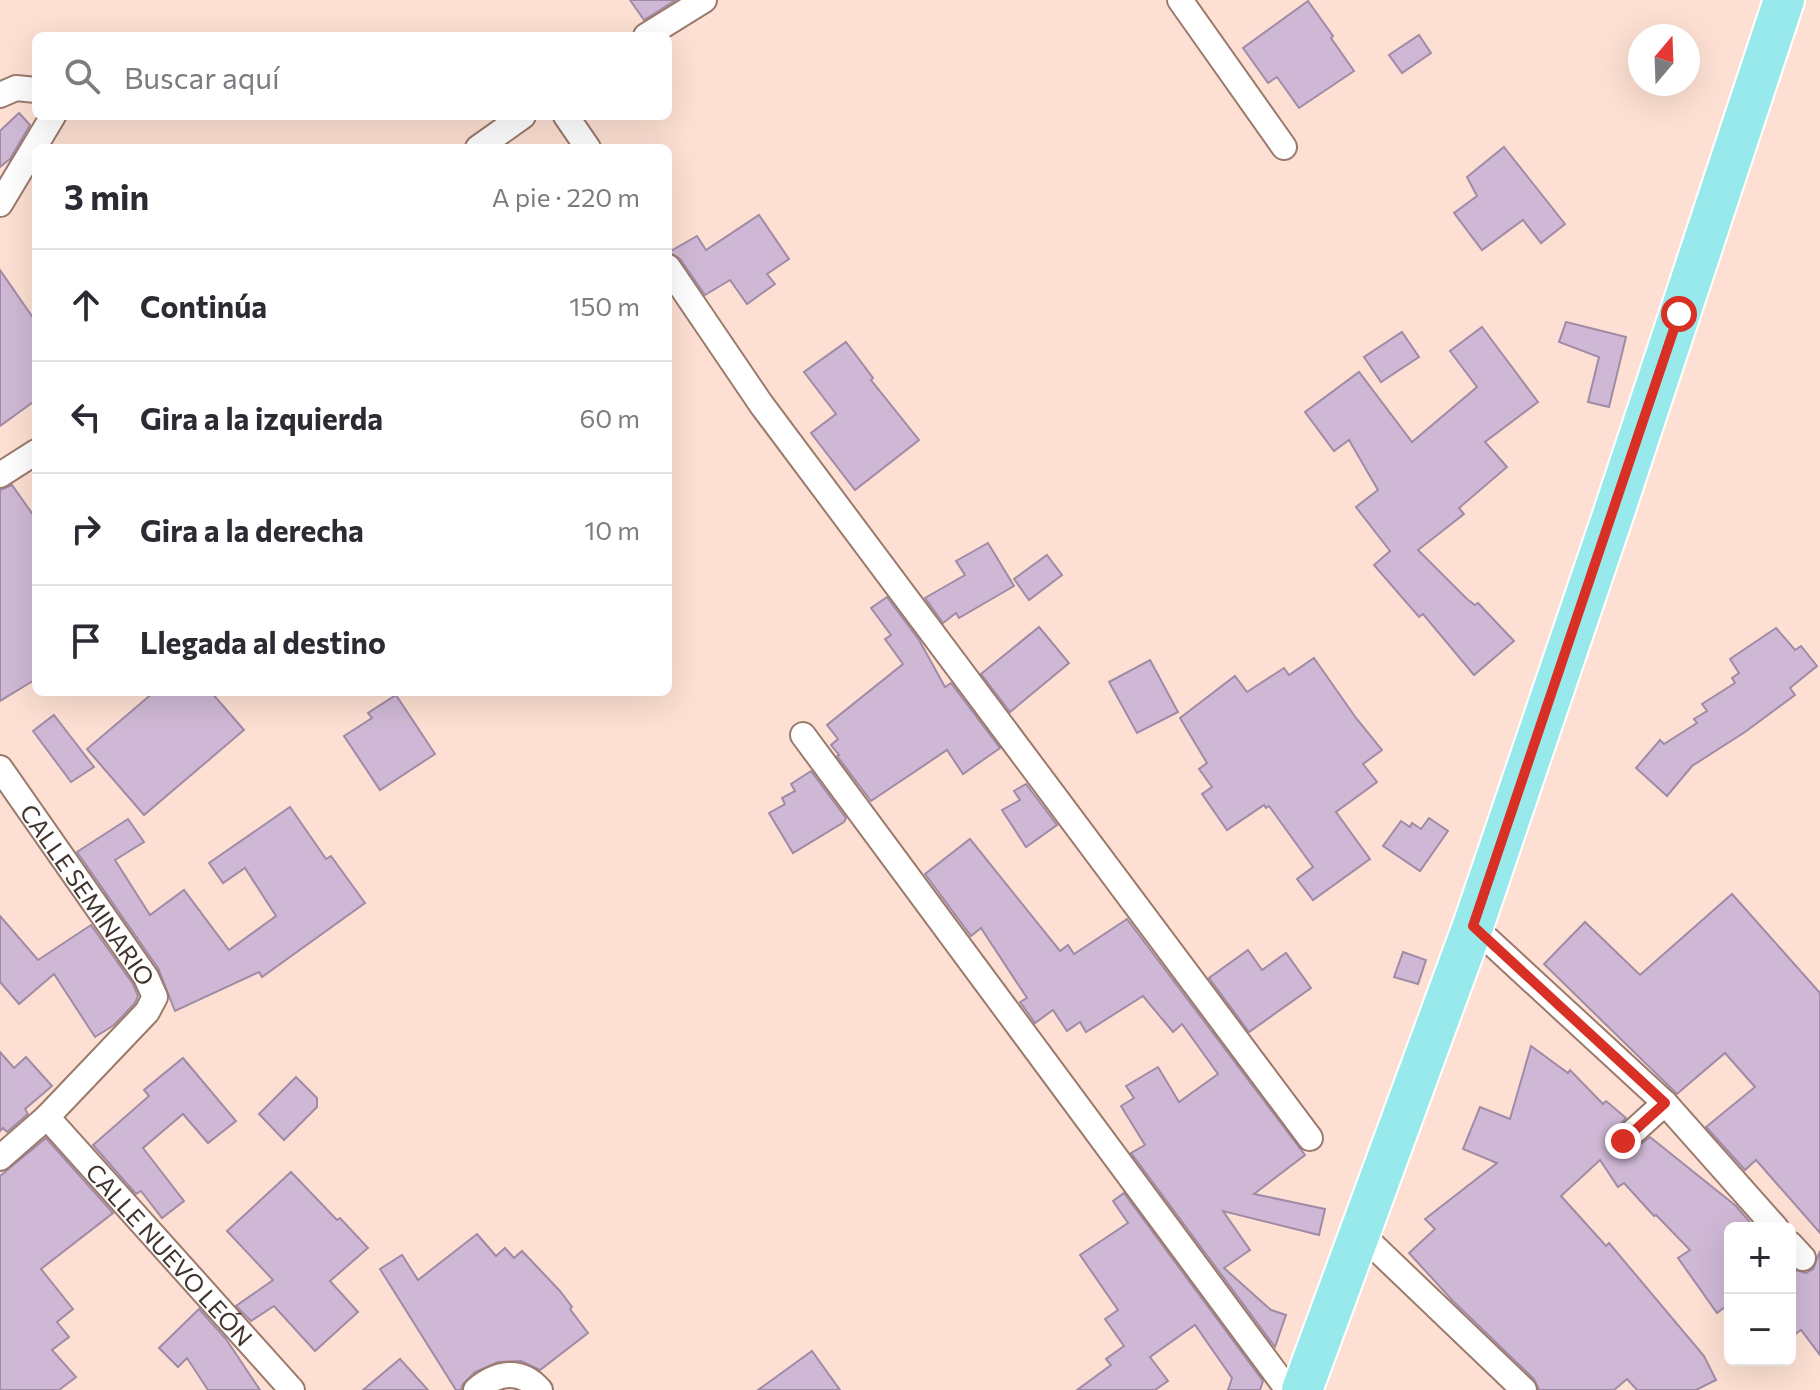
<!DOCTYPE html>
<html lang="es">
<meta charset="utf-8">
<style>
:root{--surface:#fff;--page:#f7f7f7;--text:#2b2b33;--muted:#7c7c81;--line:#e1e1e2}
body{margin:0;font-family:Commissioner,sans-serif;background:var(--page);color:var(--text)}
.controls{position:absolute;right:24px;bottom:24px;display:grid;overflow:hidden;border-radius:12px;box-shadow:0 8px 32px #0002}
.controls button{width:72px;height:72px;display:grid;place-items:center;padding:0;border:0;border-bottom:2px solid var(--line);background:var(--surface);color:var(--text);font:40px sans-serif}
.compass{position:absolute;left:1628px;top:24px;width:72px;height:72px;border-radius:50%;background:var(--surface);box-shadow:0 8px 32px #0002;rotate:19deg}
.stop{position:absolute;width:24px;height:24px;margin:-18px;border:6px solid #d93025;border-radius:50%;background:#fff}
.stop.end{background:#d93025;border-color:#fff;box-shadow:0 2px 8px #0008}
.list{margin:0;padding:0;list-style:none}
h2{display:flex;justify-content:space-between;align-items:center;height:104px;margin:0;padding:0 32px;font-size:34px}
h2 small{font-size:26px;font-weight:400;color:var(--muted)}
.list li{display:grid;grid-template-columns:52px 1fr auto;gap:24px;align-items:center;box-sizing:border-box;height:112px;padding:0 32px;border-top:2px solid var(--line)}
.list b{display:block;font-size:30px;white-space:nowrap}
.list em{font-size:26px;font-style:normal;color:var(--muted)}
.icon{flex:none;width:44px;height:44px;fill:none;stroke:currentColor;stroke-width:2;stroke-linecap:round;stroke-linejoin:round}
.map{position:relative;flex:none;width:1820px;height:1390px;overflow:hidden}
.search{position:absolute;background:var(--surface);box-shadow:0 8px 32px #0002;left:32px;top:32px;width:640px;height:88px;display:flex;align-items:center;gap:20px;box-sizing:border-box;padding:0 28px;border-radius:12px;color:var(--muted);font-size:30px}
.panel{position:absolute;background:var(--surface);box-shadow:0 8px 32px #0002;left:32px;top:144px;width:640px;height:552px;border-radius:12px}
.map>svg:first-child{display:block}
.building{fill:#cfb8d5;stroke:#a08ba6;stroke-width:2}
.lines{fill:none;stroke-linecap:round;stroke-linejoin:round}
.minor-casing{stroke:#9b7a6c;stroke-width:28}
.primary-casing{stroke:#fff;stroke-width:44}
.minor{stroke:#fff;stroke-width:24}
.primary{stroke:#98e9ec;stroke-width:40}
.route{stroke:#d93025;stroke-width:10}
.labels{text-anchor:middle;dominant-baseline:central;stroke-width:8;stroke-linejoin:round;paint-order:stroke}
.street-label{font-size:24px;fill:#41332d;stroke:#fff}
</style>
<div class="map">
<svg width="1820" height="1390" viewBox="0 0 1820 1390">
<rect width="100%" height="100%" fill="#fde0d3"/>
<!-- building -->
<g class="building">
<polygon points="630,0 676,0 644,20"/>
<polygon points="1308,1 1333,36 1331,38 1354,71 1299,108 1277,77 1268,83 1243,48"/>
<polygon points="1419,35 1431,53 1402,73 1389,55"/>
<polygon points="19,113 30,125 10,159 0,167 0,131"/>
<polygon points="1504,147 1565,224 1541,243 1523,220 1482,250 1454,213 1477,196 1467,177"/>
<polygon points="759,215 789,259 767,274 775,284 747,304 730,280 705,295 680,259 669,252 697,236 706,250"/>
<polygon points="0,270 36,322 36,400 0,426"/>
<polygon points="1566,322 1626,337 1609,407 1588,402 1599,357 1559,342"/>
<polygon points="1482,327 1538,402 1485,442 1507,467 1459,508 1464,514 1418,550 1467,599 1475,605 1478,603 1514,641 1474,675 1423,614 1419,617 1374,565 1390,551 1356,507 1378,490 1349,440 1334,451 1305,412 1359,372 1412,442 1477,387 1450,351"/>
<polygon points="1402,332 1419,357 1381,382 1364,357"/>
<polygon points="846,342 873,378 871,380 919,440 855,490 811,433 836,414 804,372"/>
<polygon points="12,485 36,519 36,679 0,701 0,490"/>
<polygon points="988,543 1014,586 959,618 956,613 943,623 925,598 965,575 956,561"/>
<polygon points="1047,555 1062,575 1029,600 1014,579"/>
<polygon points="887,597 919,640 945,687 951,683 1000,748 963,774 947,750 871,801 837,756 839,755 831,745 838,739 827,725 903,664 885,639 891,635 871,608"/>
<polygon points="1039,627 1069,663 1010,712 981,674"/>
<polygon points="1776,628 1795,650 1801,646 1817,666 1790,688 1795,695 1745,732 1692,766 1667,796 1636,768 1660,740 1664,744 1697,723 1694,719 1707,711 1702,704 1735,683 1732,678 1739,673 1730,659"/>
<polygon points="1314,658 1356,718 1382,750 1363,764 1377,782 1336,812 1370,859 1313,900 1297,879 1313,867 1269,806 1266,808 1264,805 1227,830 1202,794 1212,787 1199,769 1207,763 1180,718 1235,676 1247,692 1284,668 1289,675"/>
<polygon points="1150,660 1178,712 1137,733 1109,682"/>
<polygon points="154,692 211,692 244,730 144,815 87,749"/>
<polygon points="396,695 435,754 380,790 344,736 372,718 368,713"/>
<polygon points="54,715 94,767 71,782 33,731"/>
<polygon points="811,771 846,818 844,822 793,853 769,813 785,804 782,798 795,791 791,784"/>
<polygon points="1026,784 1057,825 1026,847 1002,810 1020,800 1014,791"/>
<polygon points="290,807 326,859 331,856 365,903 262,977 259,972 175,1011 158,968 77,852 128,819 144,842 115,860 150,915 184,890 229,950 276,916 245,868 223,883 209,863"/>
<polygon points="1429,818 1448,831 1420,871 1383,846 1401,821 1410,827 1412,823 1421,829"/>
<polygon points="970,839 1060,951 1068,945 1074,954 1127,919 1305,1155 1254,1194 1325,1209 1319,1235 1223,1211 1250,1250 1224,1268 1271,1310 1286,1315 1275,1347 1131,1153 1145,1145 1121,1106 1134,1098 1126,1086 1158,1067 1179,1102 1218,1074 1182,1024 1173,1032 1143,996 1086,1032 1080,1022 1067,1031 1053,1010 1035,1023 1020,1002 1027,998 981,928 971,936 925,874"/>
<polygon points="1732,894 1820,993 1820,1233 1756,1160 1745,1170 1706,1127 1755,1087 1725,1053 1677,1094 1544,964 1585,922 1640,975"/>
<polygon points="0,916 38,960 91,925 133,984 138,996 135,1003 114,1025 95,1037 54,974 19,1004 0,982"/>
<polygon points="1248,950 1262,970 1286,953 1311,988 1249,1032 1209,978"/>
<polygon points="1403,952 1426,960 1418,984 1394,977"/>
<polygon points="1531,1046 1568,1073 1570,1070 1603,1104 1606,1101 1626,1118 1609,1136 1609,1145 1612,1152 1619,1155 1627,1155 1650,1137 1736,1206 1755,1228 1730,1228 1730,1303 1717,1313 1678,1258 1690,1250 1656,1215 1654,1216 1624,1183 1618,1187 1600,1160 1561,1196 1606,1246 1609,1243 1704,1356 1716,1380 1696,1390 1637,1390 1627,1379 1614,1390 1539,1390 1534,1379 1453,1301 1409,1253 1435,1229 1425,1219 1497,1163 1463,1149 1480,1107 1510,1119"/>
<polygon points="0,1052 14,1068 26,1057 52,1086 25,1109 28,1114 7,1132 3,1128 0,1131"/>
<polygon points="183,1058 236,1121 208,1143 183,1114 143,1148 184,1201 162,1218 141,1191 136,1194 93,1145 149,1096 144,1090"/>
<polygon points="296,1077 317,1098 317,1107 284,1140 259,1114"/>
<polygon points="46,1138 113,1213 41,1269 73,1309 57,1322 69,1337 52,1350 76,1377 59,1390 0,1390 0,1176"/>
<polygon points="291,1172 337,1220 340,1218 368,1248 330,1281 358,1312 315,1351 274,1306 251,1321 236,1306 273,1280 227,1231"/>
<polygon points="1124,1193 1263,1381 1260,1390 1228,1390 1232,1378 1195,1325 1150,1357 1168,1381 1155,1390 1077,1390 1111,1365 1106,1359 1124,1346 1105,1319 1118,1310 1080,1255 1128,1223 1113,1201"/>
<polygon points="477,1234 496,1256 505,1248 514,1258 522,1251 560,1291 572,1307 570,1309 588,1333 540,1370 521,1361 498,1362 475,1372 463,1384 461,1390 456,1390 380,1269 402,1255 418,1280"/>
<polygon points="1820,1251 1820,1355 1801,1330 1790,1338 1790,1274 1795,1270 1806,1273 1813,1269"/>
<polygon points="199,1309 226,1339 260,1390 208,1390 187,1358 178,1367 159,1348"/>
<polygon points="812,1351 840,1390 758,1390"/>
<polygon points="400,1359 428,1390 363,1390"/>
</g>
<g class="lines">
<!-- minor casing -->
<g class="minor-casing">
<g id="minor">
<polyline points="1180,0 1284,147"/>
<polyline points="646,36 704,0"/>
<polyline points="0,95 16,88 36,90"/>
<polyline points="566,116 588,148"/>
<polyline points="478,148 523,116"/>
<polyline points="0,204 53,116"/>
<polyline points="668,267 761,404 1310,1138"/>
<polyline points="0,475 36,452"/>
<polyline points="803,735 1288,1390"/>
<path id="s1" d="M0 768 146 977 155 997 147 1012 47 1117 0 1158"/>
<polyline points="1473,926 1665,1103 1776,1228"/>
<path id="s2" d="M47 1117 292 1390"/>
<polyline points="1623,1141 1665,1103"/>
<polyline points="1360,1233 1524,1390"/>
<polyline points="1790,1244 1803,1258"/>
<path d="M476 1390C497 1372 521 1368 540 1390"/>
</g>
</g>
<!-- primary casing -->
<g class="primary-casing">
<polyline id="primary" points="1302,1390 1473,926 1612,518 1784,0"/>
</g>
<!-- minor -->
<use href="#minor" class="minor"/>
<!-- primary -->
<use href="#primary" class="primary"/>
</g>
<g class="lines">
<!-- route -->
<polyline class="route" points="1623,1141 1665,1103 1473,926 1679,314"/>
</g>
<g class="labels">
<!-- street labels -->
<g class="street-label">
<text stroke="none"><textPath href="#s1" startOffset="154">CALLE SEMINARIO</textPath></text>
<text stroke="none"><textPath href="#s2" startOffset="184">CALLE NUEVO LEÓN</textPath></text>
</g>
</g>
</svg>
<div class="controls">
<button>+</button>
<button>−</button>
</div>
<svg class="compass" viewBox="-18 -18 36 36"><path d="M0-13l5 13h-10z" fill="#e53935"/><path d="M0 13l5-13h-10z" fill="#7c7c81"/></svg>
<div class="stop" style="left:1679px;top:314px"></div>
<div class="stop end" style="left:1623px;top:1141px"></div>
<div class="search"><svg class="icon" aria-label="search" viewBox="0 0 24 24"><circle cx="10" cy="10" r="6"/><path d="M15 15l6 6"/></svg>Buscar aquí</div>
<section class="panel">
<h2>3 min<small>A pie · 220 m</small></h2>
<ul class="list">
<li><svg class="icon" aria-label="ahead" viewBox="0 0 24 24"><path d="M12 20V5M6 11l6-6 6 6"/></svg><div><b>Continúa</b></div><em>150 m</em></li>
<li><svg class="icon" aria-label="left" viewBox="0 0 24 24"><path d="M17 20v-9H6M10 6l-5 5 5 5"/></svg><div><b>Gira a la izquierda</b></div><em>60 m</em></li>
<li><svg class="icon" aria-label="right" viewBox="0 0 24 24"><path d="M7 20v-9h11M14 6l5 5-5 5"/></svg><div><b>Gira a la derecha</b></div><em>10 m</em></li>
<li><svg class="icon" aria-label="arrive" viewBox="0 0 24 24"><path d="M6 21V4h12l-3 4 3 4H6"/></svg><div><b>Llegada al destino</b></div></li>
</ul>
</section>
</div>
